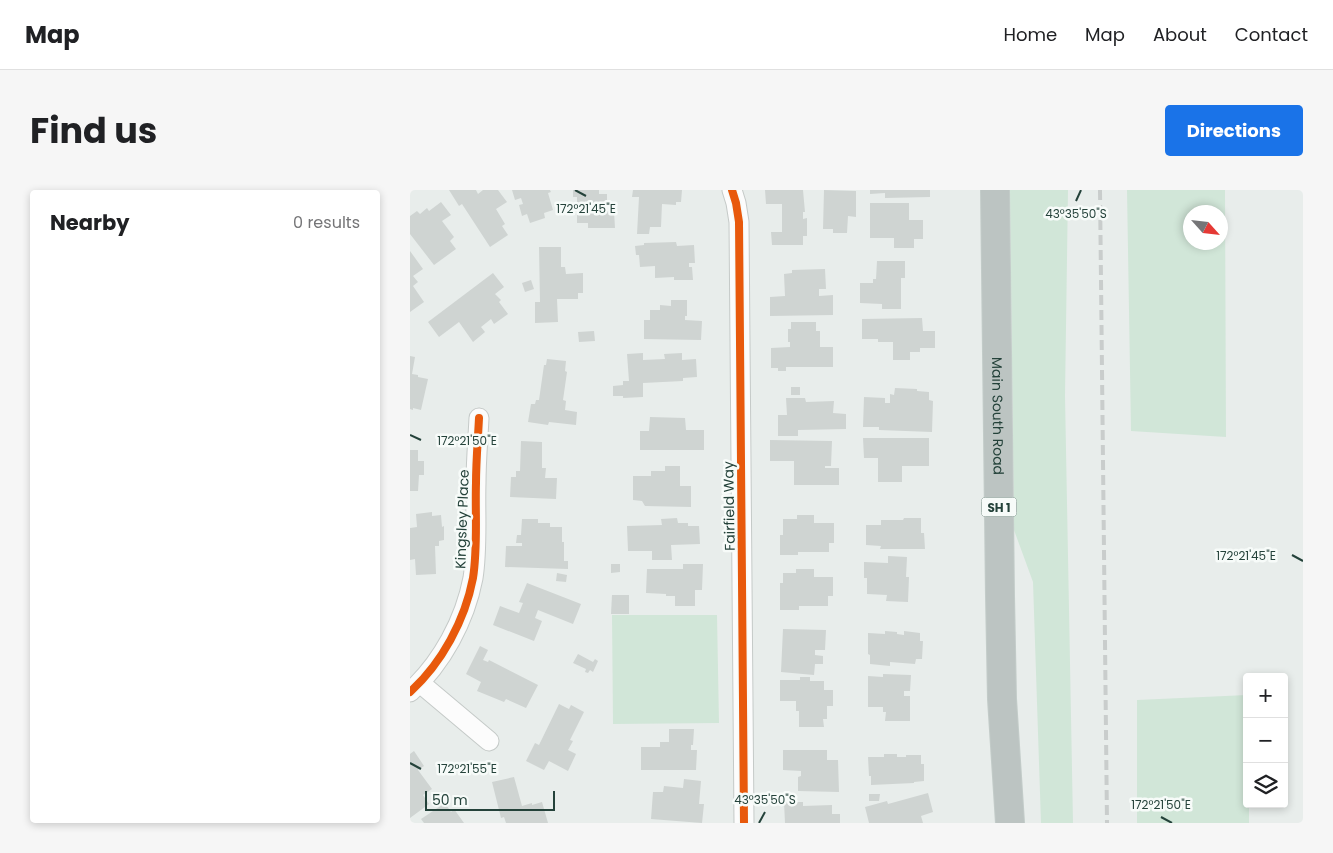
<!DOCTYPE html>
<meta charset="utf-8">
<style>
:root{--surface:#fff;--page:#f6f6f6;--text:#202124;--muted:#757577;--line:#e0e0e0;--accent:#1a73e8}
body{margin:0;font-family:Poppins,sans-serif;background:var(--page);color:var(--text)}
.controls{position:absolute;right:15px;bottom:15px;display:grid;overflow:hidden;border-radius:5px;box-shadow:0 2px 8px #0003}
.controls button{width:45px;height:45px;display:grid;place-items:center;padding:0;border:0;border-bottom:1px solid var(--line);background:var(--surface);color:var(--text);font:25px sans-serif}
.compass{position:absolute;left:773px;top:15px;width:45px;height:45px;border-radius:50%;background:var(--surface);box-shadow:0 2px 8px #0003;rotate:117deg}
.scale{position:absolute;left:15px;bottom:12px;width:130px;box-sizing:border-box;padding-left:5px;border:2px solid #24423a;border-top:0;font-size:14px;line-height:18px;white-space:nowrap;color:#24423a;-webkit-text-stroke:4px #f7fbf9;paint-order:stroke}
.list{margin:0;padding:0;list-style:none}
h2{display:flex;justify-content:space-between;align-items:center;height:65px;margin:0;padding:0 20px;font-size:21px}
h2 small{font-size:16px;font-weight:400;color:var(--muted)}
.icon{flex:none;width:28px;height:28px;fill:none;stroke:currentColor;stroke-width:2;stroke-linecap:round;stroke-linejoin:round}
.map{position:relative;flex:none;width:893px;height:633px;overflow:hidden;border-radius:5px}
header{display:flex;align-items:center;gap:30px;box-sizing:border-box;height:70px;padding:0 25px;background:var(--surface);border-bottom:1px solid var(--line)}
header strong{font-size:24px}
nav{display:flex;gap:28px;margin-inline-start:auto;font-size:18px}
.intro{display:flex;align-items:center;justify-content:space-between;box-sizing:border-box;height:120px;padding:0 30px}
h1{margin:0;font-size:35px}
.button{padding:12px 22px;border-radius:5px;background:var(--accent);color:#fff;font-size:18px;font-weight:700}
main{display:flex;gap:30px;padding:0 30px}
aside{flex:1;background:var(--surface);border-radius:5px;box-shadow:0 2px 8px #0003}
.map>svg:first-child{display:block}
.green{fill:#d1e6d8;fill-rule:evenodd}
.building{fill:#cfd4d2}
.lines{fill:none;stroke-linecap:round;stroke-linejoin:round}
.street-casing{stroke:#c5cac8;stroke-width:21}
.highway-casing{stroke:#c3ccc9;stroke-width:30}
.street{stroke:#fcfcfc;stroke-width:19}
.highway{stroke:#bcc4c2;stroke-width:28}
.rail{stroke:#c9cdcc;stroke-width:4;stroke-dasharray:10 5;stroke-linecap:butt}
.cycleway-casing{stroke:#f7fbf9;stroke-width:11}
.cycleway{stroke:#e8590c;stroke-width:8}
.ticks{fill:none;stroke:#24423a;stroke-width:2}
.labels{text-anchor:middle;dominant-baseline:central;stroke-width:5;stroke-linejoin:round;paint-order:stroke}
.shield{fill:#f7fbf9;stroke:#637a73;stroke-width:1}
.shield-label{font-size:12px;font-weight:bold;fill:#24423a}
.street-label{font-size:14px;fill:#24423a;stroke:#f7fbf9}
.ticks-label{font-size:12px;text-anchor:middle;fill:#24423a;stroke:#f7fbf9;stroke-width:5;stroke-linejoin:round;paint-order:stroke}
</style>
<header>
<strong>Map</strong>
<nav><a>Home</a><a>Map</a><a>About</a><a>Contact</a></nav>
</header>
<div class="intro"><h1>Find us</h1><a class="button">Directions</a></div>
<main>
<aside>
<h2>Nearby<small>0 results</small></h2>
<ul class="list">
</ul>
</aside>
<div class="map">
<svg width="893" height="633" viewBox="0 0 893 633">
<rect width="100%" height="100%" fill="#e8edeb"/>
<!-- green -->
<g class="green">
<polygon points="600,0 658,0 655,206 663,633 631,633 623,392 604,340"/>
<path d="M717 0H815L816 247 721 241ZM811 22V52H781V22Z"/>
<polygon points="202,425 307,425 309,533 203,534"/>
<polygon points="837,505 837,614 839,614 839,633 727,633 727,510"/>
</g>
<!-- building -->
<g class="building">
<polygon points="39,0 66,0 68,4 73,0 88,0 97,12 86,19 95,34 92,36 98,45 80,57 52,14 49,16"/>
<polygon points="102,0 140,0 141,2 138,3 143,20 134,23 135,28 120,33 117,24 112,26 109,15 113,14 111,8 105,10"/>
<polygon points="163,0 189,0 189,4 197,4 197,21 204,21 205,38 178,38 178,33 167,33 167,7 163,7"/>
<polygon points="223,0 272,0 271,12 266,12 266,15 252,14 251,37 240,37 239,44 227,44 229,7 222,7"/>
<polygon points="355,0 393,0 395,22 393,22 393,29 397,28 397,46 393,46 393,55 362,55 361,42 372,42 372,14 356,14"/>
<polygon points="414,0 446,1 446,27 438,26 437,43 423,43 423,39 413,39"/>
<polygon points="460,0 520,0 520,7 475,8 475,3 460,4"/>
<polygon points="31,12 41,25 32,31 44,47 40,51 46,59 24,75 0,44 0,26 7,21 10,24 17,18 19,21"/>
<polygon points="460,13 499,13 499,30 513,30 513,49 504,49 504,58 484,58 484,48 460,48"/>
<polygon points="266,52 267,56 284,55 285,73 279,73 279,77 282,77 283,90 264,90 264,87 245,88 245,76 230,77 229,65 226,65 225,56 234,55 234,53"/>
<polygon points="129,57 151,57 151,77 155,77 156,84 173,83 173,103 168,103 168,109 147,109 148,132 125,133 125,112 130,112"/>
<polygon points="0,61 13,79 3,86 8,92 3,96 14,112 0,122"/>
<polygon points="467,71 495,71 495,88 491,88 491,119 472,119 472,114 450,113 450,93 463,93 463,89 466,89"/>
<polygon points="415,79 416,99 409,99 409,106 423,105 423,125 360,126 360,107 375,106 374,84 382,83 382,80"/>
<polygon points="83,83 94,97 85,104 91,110 89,112 98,124 84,134 81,129 71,137 75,142 63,152 49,132 29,147 18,132"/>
<polygon points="121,90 124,99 115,102 112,93"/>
<polygon points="261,110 277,110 277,126 275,126 275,130 292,131 291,150 234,149 234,130 240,130 240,120 250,120 250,115 261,116"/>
<polygon points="512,128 513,141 525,141 525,158 510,158 510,162 500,162 500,170 483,170 483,152 468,152 468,149 452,149 452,129"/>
<polygon points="381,132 406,132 406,141 410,141 410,157 423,157 423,177 376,177 376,181 368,181 368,178 361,178 361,158 380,157 380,152 378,152 378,139 381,139"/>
<polygon points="184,141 185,151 169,152 168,142"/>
<polygon points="233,163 233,170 255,169 254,164 272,163 272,170 286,169 287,187 273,188 273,191 233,193 233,207 213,208 213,206 203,206 203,196 213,195 213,191 219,191 217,164"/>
<polygon points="0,166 5,167 2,184 8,185 8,187 18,189 11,220 3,218 3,220 0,219"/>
<polygon points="137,169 156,171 155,181 157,182 153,210 156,211 155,220 167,222 166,235 139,232 138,235 118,232 121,214 125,214 126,210 129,210 134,175 136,175"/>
<rect x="381" y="197" width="9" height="8"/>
<polygon points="485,198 507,199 507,201 519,202 519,210 523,211 522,242 469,240 469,237 453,237 454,207 475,208 475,213 480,213 480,204 484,205"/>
<polygon points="376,208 395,208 396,212 424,211 423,223 436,224 436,239 388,240 388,246 368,246 368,225 377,225"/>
<polygon points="240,227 275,228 276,240 294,240 294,260 230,260 230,241 239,241"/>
<polygon points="453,248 519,248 519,276 492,276 492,292 468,292 468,268 454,268"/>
<polygon points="360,250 422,251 421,276 415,276 415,278 429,278 429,295 384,295 384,271 360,271"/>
<polygon points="111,251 132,252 132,278 136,278 135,288 147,288 146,309 100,307 101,287 106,287 106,281 110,281"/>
<polygon points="0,260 8,260 8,271 14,271 14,285 9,285 8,301 0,301"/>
<polygon points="255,276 270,276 270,296 281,296 281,317 235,316 232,311 223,310 223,286 241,286 241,281 255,281"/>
<polygon points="22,322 22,326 31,325 32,337 34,336 34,350 29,351 29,356 25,356 26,384 6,385 5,369 0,370 0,338 7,337 6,324"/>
<polygon points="387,325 404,325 404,333 424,333 424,353 419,353 419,362 388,362 388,365 370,365 370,345 373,345 373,329 387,329"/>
<polygon points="267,328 268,333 278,333 278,336 289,336 290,354 261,355 262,370 242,370 242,361 218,361 217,336 252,335 251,329"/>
<polygon points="494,328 511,328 511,343 514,343 515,359 470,359 471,356 456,355 456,335 471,335 471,330 493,330"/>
<polygon points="112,329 128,329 128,333 140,333 140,337 152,337 152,352 154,352 154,371 158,371 158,379 95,377 96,356 112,356 112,353 106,353 107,345 111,345"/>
<polygon points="478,366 497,367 496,387 499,387 498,412 476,411 477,405 457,404 457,388 454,388 454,372 478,373"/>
<polygon points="201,374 210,374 210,382 201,383"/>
<polygon points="273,374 293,374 292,400 285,400 285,416 265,416 265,406 256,406 256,404 236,403 237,379 273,379"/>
<polygon points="386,379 404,379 404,387 423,387 423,406 418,406 418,416 389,416 389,420 370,420 370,393 373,393 373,383 386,383"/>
<polygon points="147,383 157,385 156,392 146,391"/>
<polygon points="117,393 171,414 163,434 128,420 125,428 132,431 124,451 83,435 90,416 109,423 113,413 109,412"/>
<polygon points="202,405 219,405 219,424 201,424"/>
<polygon points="373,439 416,440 415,460 405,460 405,465 413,466 413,474 405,474 404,485 371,482"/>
<polygon points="475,441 487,442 487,444 494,445 494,441 510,443 510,451 513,451 512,469 506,469 505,474 480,472 480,476 460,474 460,465 458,464 458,443 475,444"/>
<polygon points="70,456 78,460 73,470 78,472 79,470 128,495 116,518 96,509 94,512 67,501 71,492 56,484"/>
<polygon points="168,464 183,472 185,469 188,471 183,482 180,480 178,483 175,482 176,479 163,473"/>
<polygon points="473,484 501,485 500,501 494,501 494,506 500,506 500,531 475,531 476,522 473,522 473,517 458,517 458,486 473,487"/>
<polygon points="390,487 400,487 400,491 414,491 414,500 423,500 423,516 417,516 417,529 413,529 414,537 389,537 389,521 386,521 386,511 370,511 370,490 390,490"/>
<polygon points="149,514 159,519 161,515 174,522 160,550 163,551 158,560 166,564 158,581 139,571 134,580 116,571 125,553 129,555"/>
<polygon points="259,539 284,539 283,555 281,555 281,560 287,560 286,580 231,580 231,557 250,557 250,552 259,552"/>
<polygon points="373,560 417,560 417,570 428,570 429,602 388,601 388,587 391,586 391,581 373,580"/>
<polygon points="4,561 14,576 8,580 22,599 13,605 19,614 0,628 0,564"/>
<polygon points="474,564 487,564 487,567 496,567 496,565 511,565 511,574 514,574 514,591 504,592 504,593 461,595 461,586 459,586 458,567 474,567"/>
<polygon points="104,587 112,616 122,613 122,615 132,612 138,633 96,633 94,627 91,628 82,592"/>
<polygon points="274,589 291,591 289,614 294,614 292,633 241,629 243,602 253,602 254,596 273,598"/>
<polygon points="518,603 523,622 511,626 513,633 459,633 455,617 477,611 478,614"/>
<polygon points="459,604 470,604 469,611 459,611"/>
<polygon points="374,612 393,612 393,616 422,615 422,624 430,624 430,633 375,633"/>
<polygon points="35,613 41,622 44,619 54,633 14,633 11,629"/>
</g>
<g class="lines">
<!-- street casing -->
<g class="street-casing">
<g id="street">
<polyline points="322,0 326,13 329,32 334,633"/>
<polyline points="10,493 79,551"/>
<path d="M0 502C32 473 55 430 63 388 68 356 65 324 66 293 66 271 68 249 69 228"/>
</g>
</g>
<!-- highway casing -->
<g class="highway-casing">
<g id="highway">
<path id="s1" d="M585 0 590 406 592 509 600 633"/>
</g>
</g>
<!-- street -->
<use href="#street" class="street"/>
<!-- highway -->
<use href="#highway" class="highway"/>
<!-- rail -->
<polyline class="rail" points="690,0 697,633"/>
<!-- cycleway casing -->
<g class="cycleway-casing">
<g id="cycleway">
<polyline points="322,0 326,13 329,32 334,633"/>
<path d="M0 502C32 473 55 430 63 388 68 356 65 324 66 293 66 271 68 249 69 228"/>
</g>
</g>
<!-- cycleway -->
<use href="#cycleway" class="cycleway"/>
</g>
<!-- ticks -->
<path class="ticks" d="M165 0 176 6M666 11 671 0M0 245 11 250M882 365 893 371M0 573 11 579M751 627 762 633M349 633 355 622"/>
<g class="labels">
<!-- shield labels -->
<rect class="shield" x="571.5" y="307.5" width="35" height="19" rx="4"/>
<g class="shield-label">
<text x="589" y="317">SH 1</text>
</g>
<!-- street labels -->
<g class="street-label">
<text stroke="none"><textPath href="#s1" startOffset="226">Main South Road</textPath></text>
<text transform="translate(319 316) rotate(-91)">Fairfield Way</text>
<text transform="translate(52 329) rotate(-88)">Kingsley Place</text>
</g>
</g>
<g class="ticks-label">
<text x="176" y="23">172°21'45"E</text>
<text x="666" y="28">43°35'50"S</text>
<text x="57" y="255">172°21'50"E</text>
<text x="836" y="370">172°21'45"E</text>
<text x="57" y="583">172°21'55"E</text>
<text x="355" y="614">43°35'50"S</text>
<text x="751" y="619">172°21'50"E</text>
</g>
</svg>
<div class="controls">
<button>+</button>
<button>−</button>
<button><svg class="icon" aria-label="layers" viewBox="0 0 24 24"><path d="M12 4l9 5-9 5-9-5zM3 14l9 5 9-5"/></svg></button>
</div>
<svg class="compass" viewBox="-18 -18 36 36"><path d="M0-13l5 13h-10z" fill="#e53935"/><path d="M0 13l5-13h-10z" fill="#757577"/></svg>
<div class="scale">50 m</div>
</div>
</main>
